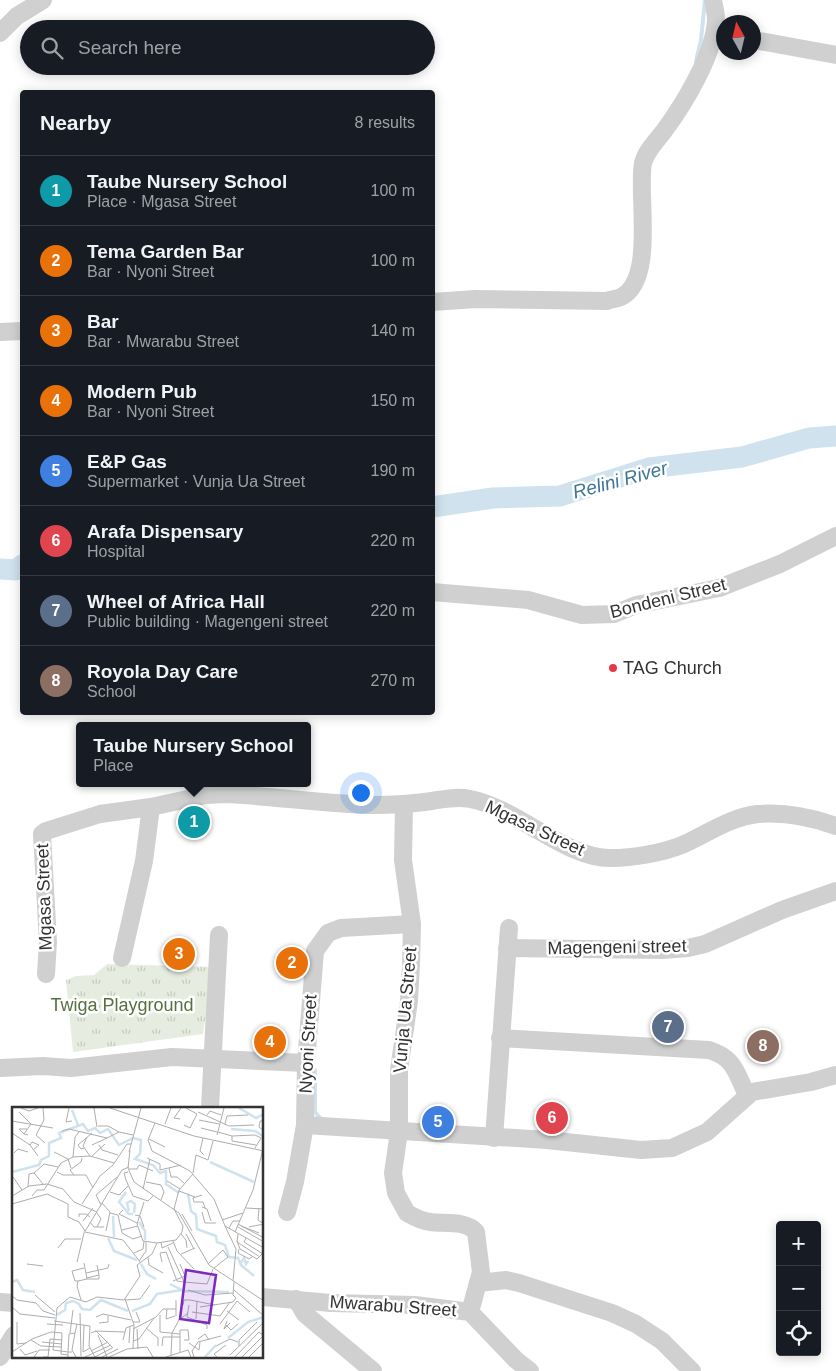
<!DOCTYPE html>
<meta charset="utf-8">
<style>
:root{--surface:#171b24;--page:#242831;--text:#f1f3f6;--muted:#9ea1a6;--line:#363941;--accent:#7c3aed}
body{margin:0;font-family:Arial,sans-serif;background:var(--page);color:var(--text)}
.controls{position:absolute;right:15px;bottom:15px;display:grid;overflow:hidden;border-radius:5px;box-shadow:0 2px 12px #0003}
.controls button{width:45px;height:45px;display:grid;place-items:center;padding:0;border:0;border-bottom:1px solid var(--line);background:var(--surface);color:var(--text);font:25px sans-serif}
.compass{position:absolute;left:716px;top:15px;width:45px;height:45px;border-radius:50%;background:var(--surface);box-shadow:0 2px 12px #0003;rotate:352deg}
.you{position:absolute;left:360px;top:792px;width:18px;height:18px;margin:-12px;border:4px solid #fff;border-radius:50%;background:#1a73e8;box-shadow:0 0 0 8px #1a73e833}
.badge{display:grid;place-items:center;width:32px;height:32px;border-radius:50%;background:var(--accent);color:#fff;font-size:16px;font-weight:700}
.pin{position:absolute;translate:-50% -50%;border:2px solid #fff;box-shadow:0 1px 5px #0006}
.popup{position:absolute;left:76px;top:722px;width:235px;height:65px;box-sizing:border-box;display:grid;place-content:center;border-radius:5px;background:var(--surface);filter:drop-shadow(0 1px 4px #0005);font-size:16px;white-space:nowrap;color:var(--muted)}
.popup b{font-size:19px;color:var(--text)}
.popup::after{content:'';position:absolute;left:50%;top:100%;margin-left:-10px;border:10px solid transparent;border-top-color:var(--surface)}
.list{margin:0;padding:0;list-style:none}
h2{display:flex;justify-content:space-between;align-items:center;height:65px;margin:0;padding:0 20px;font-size:21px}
h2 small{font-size:16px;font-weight:400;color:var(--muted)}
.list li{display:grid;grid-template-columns:32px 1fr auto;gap:15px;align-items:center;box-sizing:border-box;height:70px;padding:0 20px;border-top:1px solid var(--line)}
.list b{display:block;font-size:19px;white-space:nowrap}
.list p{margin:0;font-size:16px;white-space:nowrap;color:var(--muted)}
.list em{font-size:16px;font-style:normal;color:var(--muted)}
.icon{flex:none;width:28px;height:28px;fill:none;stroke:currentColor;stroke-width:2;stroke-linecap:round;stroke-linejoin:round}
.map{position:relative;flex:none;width:836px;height:1371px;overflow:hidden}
.search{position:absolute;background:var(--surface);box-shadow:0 2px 12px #0003;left:20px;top:20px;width:415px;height:55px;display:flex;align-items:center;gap:12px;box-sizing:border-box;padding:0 18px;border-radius:28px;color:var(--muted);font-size:19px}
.panel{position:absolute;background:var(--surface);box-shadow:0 2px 12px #0003;left:20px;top:90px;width:415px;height:625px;border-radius:5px}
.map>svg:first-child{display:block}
.park{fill:url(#park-tufts)}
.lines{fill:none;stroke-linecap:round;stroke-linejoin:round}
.stream{stroke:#cfe2ee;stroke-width:4}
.river{stroke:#cfe2ee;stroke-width:21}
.minor{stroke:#d0d0d0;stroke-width:18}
.poi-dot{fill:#e63946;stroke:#fff;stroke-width:2}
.labels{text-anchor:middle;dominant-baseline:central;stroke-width:5;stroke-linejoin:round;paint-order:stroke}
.street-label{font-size:18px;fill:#333;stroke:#fff}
.poi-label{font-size:18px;fill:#333;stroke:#fff;text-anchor:start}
.park-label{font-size:18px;fill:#56703f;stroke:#fff}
.water-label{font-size:19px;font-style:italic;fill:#3f7597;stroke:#fff}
.inset-river{fill:none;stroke:#cfe2ee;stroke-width:2.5}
.inset-road{fill:none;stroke:#adadad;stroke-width:1}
.view{fill:#7b2cbf;fill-opacity:0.15;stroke:#7b2cbf;stroke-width:2.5}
.inset-edge{fill:none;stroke:#333;stroke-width:2.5}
</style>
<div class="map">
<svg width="836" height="1371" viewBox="0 0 836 1371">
<defs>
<pattern id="park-tufts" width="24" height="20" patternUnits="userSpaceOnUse" patternTransform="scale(1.25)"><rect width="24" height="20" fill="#e6ecdf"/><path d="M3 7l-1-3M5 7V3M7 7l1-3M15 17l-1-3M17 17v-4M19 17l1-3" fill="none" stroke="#c6cbc0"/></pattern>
</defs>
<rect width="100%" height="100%" fill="#fff"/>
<!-- park -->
<polygon class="park" points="107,964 213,967 203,1034 73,1052 66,980 76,976 94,975"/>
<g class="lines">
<!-- stream -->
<g class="stream">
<polyline points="696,61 701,40 705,0"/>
<polyline points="315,1070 315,1112 322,1120"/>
</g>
<!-- river -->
<g class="river">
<polyline points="432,507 493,498 560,496 649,468 742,457 809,438 836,436"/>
<polyline points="0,569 16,570 22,565"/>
</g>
<!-- minor -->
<g class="minor">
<polyline points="0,33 17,16 43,0"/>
<polyline points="754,40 836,55"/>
<path d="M432 302 476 299 607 301C611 299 617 299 621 297 656 280 637 194 643 163 646 151 657 140 664 131 684 104 715 53 716 19 716 13 714 6 713 0"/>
<polyline points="0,332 22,331"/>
<polyline points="432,592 528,600 582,615 614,614 636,605 719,588 780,564 836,536"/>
<path d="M404 804 403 860 412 924 411 965 409 1001 399 1070V1132L393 1173 396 1193 407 1213C414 1217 422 1221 430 1222 444 1224 466 1220 476 1232L481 1272 470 1312"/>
<polyline points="507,948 662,950 688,948 705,944 782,910 836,891"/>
<polyline points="122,958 144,861 151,807"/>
<path d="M46 974 48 942 42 834 46 831 100 814 151 807 206 795 225 794C274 796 323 804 372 805 392 805 412 804 432 801 445 799 457 796 470 799 517 808 566 859 611 858 633 858 662 853 682 845 707 834 730 817 758 814 786 812 811 817 836 826"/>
<path d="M500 1038 709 1050C735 1058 736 1073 747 1095"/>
<polyline points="0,1068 43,1066 71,1068 172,1057 306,1063"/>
<polyline points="210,1108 219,935"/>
<polyline points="305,1125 547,1140 641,1150 672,1148 707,1132 752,1092 811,1082 836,1075"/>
<polyline points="494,1138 509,928"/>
<polyline points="287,1212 295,1182 305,1125 306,1063 315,951 328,933 341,928 412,924"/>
<polyline points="478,1283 506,1280 519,1283 612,1313 636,1324 662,1341 692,1371"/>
<polyline points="262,1297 331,1303 415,1305 470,1312 516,1360 530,1371"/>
<polyline points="296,1299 305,1314 373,1371"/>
<polyline points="0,1302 14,1303"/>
<polyline points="0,1357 14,1335"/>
</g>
</g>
<!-- markers -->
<circle class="poi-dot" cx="613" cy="668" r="5"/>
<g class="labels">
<!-- street labels -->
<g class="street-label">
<text transform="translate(668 598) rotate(-14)">Bondeni Street</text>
<text transform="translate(535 828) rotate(25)">Mgasa Street</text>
<text transform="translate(44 897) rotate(-92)">Mgasa Street</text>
<text transform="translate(617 947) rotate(-1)">Magengeni street</text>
<text transform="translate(405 1010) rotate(-85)">Vunja Ua Street</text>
<text transform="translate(308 1044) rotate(-87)">Nyoni Street</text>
<text transform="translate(393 1306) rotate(4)">Mwarabu Street</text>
</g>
<!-- poi labels -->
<g class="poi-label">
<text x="623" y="668">TAG Church</text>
</g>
<!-- park labels -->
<g class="park-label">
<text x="122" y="1005">Twiga Playground</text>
</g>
<!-- water labels -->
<g class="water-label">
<text transform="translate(620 480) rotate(-15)">Relini River</text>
</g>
</g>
<!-- overview -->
<g transform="translate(12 1107)">
<rect width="251" height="251" fill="#fff"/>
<path class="inset-river" d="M227 1 244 11 252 7M60 3 66 18M219 22 243 24 252 30M198 55 242 75M0 65 27 58 29 53 37 49V36L49 31 47 26 71 17 76 24 83 21 88 26 96 22 107 38 121 31 129 33 128 47 123 52 141 58 148 66 154 64V77L167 86M114 85 107 95 117 107H121M176 87 179 104 184 108 185 122 204 129 205 135 213 138 217 150 226 151 229 158 242 169M117 104 115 96 119 94 123 97 122 106M101 109 102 130M127 115 133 124V133M96 131 102 144 125 153M129 157 135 167 144 172M228 157 232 151 234 157 236 154M0 175 5 173 11 183 23 185M158 177 172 184 217 185M120 204 138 197 145 187 170 183M45 208 53 203 54 196 61 194 67 197 70 202 78 203 89 193 116 204M216 231 236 215 252 210M193 250 204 238"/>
<path class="inset-road" d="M9 1 17 4 26 1M31 1 32 13 24 28 33 36M57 1 54 15 60 14M82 1 85 20M98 1 182 29 252 44M7 5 19 17 12 27 16 28M186 5 217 19 242 18M195 8 198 4 209 8M168 12 162 11 169 1M187 13 207 17M0 14 41 21M252 14H248L247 20 252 24M143 16 136 33 140 44 178 64 202 92 213 119 252 141M153 17 159 1M213 17 215 9 236 8M172 18 178 21 185 7 174 1M86 19H96L107 25 121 28M189 21 205 25M50 24 57 22 95 31 107 25M206 25 220 29 243 28 249 31 243 41M0 26 18 38 26 49M12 27 7 22H15M205 28 212 1M220 29V34L244 38M75 30 71 39 78 49M191 31 188 44 192 48M137 32 153 40M18 38 20 35 27 38 22 42M80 38 95 31M87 38 90 43 106 48M72 41 69 42 66 38 80 26M118 43 116 61 122 75 167 106 197 158 252 194M42 45 56 52 59 61M117 45 129 1M2 46 6 42 16 45M61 50 63 30 67 25M79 50 93 37M135 51 148 57V63L169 58M196 53 201 34M157 61 159 70H165L172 76M117 62H125L127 58 141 64M45 65 51 68H74L81 81M116 65 112 66 114 73 121 89 136 94 141 89M181 66 184 48 196 53M62 68 58 63 69 55 70 51M1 70 10 83M155 74 168 82M134 75 149 78 152 85 149 93M31 77 22 66 32 57 46 60M16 80 17 67 22 66M131 82 138 52M167 84 183 90M98 85 107 88 116 79M190 88 181 91 182 95H191L193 101M0 89 17 79 35 77 51 82 62 95 85 105M20 89 25 83H32L49 56 61 50 78 49 102 56M132 95 125 117 131 134 145 136M90 96 98 105 94 124M0 97 35 87 56 97V110L67 115 73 124M70 97 88 69 101 58 115 37H119M89 98 84 88 105 70M190 100 195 102 199 114M234 101 252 102M247 101 246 113 252 117M162 102 167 83 181 67M111 103 107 107 125 116M190 105 193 116H204M85 106 89 112 85 120M98 106 106 108 110 126 121 132 130 129M170 107 180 124M123 108 128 109 132 120M67 110V107H74L78 110M210 113 231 106M71 114 81 101M78 115 82 120H92M226 117 252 131M213 119 224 142 221 174M229 119 247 126M226 120 252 135M237 120 252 117M217 121 221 114H228M110 123 126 119M73 125 111 133 129 156M223 125 241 83 251 42M169 127 174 133 175 141M174 127 182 142M226 127 225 135 248 150M234 131 232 135 251 147M161 134 165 144 182 162M225 134 228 142 245 152 252 145M149 135 150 141 161 136M156 140 172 175 195 177 201 162M46 141 53 132H69M227 142 226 146 237 152 240 150M154 145 165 174 171 175M122 146 131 142 132 134M169 147 183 141M136 150 137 158 151 166M127 154 134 144V135M65 155 72 126 110 63 117 60M150 155 148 146 154 145M15 157 31 159M196 157 211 143 216 150 202 161M74 166 96 161 97 157M75 171 87 168 85 158M75 172H87V168M66 174H63L60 164 72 161M161 174 173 169 168 157M176 183 193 188 221 186M222 183 252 209M23 188 43 205M0 189 5 193 24 196 31 204 43 208M113 192 122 218 121 241M69 193 65 179 66 174 75 172 72 156M113 193 128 192 138 178M164 193V209M225 194 238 205M171 198 172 193H178L203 198M177 198 175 210 195 218V222M0 200 8 207 43 211M188 200 221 195 224 191 221 188 222 175M155 202 154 212 163 209M215 204 227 213M180 205 208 209 218 195M68 206 69 249M148 208V225L168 227M84 210 91 207 119 213M184 212 185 194M42 214 78 219 77 239 83 250 100 241M215 214 212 222 218 216M5 215V237L14 236M121 215H128L124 205M87 216 96 215V209M35 217 51 218M208 217 225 194M72 218 71 245 78 241M214 218 219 223 226 217M134 221 146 231V239M121 222 144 210 151 202H164M125 222 126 242M83 224 113 225M58 226 61 203M63 226 60 243 64 250M79 226 84 224 101 241M86 228 95 250M186 232 193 227 197 233M19 233 29 239 50 240M111 233 114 221 122 218M121 234 127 232 142 211M30 235 50 237M117 236 118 220M177 236 187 243 188 235M150 239 151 230H168M204 239 218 232 226 235M227 239V233L245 215M8 242 13 248 25 244M79 244 96 235M0 245 20 232 39 225 50 226 49 247 56 248M60 245H56L57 227 63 226 65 217M168 245V223H176L177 233H172M159 248 160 226 167 213 176 206M218 248 252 215M22 250 27 243H38M31 250H36L38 232 50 233M56 250V245L41 243 45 201 58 190 74 195 85 190 112 193 128 169 125 158 140 147 145 136 164 133 170 125 171 119 162 102M73 250 99 238M90 250 106 242M97 250 115 242 135 240 141 250M154 250 176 243 179 250M182 250 180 244 186 235 209 229M205 250 202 247 214 238M223 250 247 225 252 229M230 250 252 228M237 250 252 235"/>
<path class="view" d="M174 163 204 168 197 216 168 212Z"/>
<rect width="251" height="251" class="inset-edge"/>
</g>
</svg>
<div class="controls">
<button>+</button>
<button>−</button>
<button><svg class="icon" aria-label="locate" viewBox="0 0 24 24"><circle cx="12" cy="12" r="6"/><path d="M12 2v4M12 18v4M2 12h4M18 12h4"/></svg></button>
</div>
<svg class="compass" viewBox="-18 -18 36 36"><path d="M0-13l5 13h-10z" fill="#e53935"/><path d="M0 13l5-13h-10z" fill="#9ea1a6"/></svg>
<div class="you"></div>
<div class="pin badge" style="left:194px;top:822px;background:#0f9aa8">1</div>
<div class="popup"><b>Taube Nursery School</b>Place</div>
<div class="pin badge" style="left:292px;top:963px;background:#e8710a">2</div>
<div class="pin badge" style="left:179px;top:954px;background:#e8710a">3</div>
<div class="pin badge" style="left:270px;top:1042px;background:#e8710a">4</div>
<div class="pin badge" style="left:438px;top:1122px;background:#3f7fe0">5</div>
<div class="pin badge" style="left:552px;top:1118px;background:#e0444e">6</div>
<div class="pin badge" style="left:668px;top:1027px;background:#5c6f8a">7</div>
<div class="pin badge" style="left:763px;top:1046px;background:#8d6e63">8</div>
<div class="search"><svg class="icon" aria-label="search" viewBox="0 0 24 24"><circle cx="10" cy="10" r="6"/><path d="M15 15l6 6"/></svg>Search here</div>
<section class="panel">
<h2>Nearby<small>8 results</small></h2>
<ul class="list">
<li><span class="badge" style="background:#0f9aa8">1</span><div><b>Taube Nursery School</b><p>Place · Mgasa Street</p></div><em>100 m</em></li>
<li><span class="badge" style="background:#e8710a">2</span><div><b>Tema Garden Bar</b><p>Bar · Nyoni Street</p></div><em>100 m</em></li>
<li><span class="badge" style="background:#e8710a">3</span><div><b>Bar</b><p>Bar · Mwarabu Street</p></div><em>140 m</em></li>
<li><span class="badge" style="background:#e8710a">4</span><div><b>Modern Pub</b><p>Bar · Nyoni Street</p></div><em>150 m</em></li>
<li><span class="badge" style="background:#3f7fe0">5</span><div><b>E&amp;P Gas</b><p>Supermarket · Vunja Ua Street</p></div><em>190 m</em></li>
<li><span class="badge" style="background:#e0444e">6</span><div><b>Arafa Dispensary</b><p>Hospital</p></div><em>220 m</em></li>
<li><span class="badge" style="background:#5c6f8a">7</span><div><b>Wheel of Africa Hall</b><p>Public building · Magengeni street</p></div><em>220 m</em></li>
<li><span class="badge" style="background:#8d6e63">8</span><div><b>Royola Day Care</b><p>School</p></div><em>270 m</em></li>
</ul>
</section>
</div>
